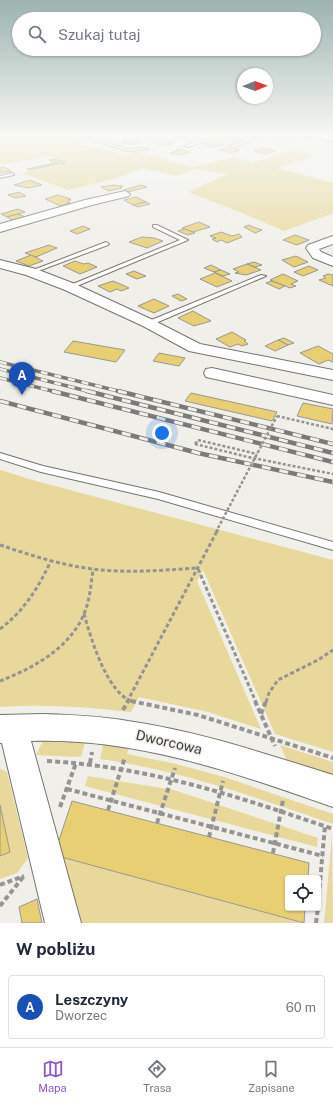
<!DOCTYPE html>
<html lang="pl">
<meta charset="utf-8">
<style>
:root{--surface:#fff;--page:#f6f6f7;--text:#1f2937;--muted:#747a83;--line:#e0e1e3;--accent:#8f54cb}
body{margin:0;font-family:"Public Sans",sans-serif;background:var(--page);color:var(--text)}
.controls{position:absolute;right:12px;bottom:12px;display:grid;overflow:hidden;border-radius:4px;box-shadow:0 1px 3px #0004}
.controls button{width:36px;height:36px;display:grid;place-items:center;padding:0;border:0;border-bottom:1px solid var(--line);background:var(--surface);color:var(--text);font:20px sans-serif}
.compass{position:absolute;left:237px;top:68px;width:36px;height:36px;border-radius:50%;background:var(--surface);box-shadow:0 1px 3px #0004;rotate:89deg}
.you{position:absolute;left:162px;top:433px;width:14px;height:14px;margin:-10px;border:3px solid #fff;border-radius:50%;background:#1a73e8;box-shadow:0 0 0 6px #1a73e833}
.badge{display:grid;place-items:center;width:26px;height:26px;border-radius:50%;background:var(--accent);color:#fff;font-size:13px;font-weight:700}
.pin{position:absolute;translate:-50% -33px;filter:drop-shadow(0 1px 2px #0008)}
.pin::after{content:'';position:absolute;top:21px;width:14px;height:12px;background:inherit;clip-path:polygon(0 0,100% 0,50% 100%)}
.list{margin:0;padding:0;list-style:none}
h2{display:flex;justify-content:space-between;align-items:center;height:52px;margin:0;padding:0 16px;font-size:17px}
h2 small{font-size:13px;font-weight:400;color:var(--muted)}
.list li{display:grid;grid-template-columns:26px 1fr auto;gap:12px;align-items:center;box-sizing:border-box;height:64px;margin:0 8px 8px;padding:0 8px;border:1px solid var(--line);border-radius:4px}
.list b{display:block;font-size:15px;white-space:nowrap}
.list p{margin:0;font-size:13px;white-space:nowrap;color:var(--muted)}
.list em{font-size:13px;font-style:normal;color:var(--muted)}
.icon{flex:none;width:22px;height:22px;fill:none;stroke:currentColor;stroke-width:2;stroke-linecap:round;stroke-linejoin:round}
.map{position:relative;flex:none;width:333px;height:923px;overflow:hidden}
.search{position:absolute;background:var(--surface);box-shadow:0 1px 3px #0004;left:12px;right:12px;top:12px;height:44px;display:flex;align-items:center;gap:10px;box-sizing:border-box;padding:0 14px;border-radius:22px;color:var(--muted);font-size:15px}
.sheet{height:124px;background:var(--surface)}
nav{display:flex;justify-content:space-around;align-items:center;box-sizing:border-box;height:56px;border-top:1px solid var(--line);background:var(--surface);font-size:11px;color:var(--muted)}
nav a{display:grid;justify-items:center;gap:2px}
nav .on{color:var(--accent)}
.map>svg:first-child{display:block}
.green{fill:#e8d89c}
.building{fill:#e8cf73;stroke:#999792}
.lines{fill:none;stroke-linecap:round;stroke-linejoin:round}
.service-casing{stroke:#76746f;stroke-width:2}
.minor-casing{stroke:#76746f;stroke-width:2}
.path-far2{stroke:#959490;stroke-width:2.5;stroke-dasharray:3 2;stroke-linecap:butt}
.path-far1{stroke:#959490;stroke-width:3;stroke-dasharray:4 2.5;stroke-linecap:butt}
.path{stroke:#959490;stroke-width:4;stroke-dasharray:5 3;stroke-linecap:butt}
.service{fill:#fff;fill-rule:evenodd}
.minor{fill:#fff;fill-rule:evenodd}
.rail-far1-casing{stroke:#7b7a76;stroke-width:3.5}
.rail-casing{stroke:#7b7a76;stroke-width:4.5}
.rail-far1{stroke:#f0efe9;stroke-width:2.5;stroke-dasharray:7;stroke-linecap:butt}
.rail{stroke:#f0efe9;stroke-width:3;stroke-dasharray:9;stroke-linecap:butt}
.path-bridge-far1{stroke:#959490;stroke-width:2.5;stroke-dasharray:3 2;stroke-linecap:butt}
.path-bridge{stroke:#959490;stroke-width:3;stroke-dasharray:4 2.5;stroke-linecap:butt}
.labels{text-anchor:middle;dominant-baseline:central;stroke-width:3;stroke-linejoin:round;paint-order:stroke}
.near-street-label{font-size:14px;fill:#3d3c3a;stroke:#f0efe9}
</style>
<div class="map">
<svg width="333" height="923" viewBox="0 0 333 923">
<rect width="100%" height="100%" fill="#f0efe9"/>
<!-- green -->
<g class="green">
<polygon points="0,135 54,135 124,155 135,151 194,167 234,157 251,163 293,150 315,155 277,168 333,183 333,213 284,231 250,216 188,192 228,174 197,169 176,176 143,168 114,179 68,190 22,173 68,163 49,156 4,164 0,162"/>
<path d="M0 470 36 481 333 560V752L275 734 203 570 197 581 261 729 208 712 139 697 131 712C87 707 44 704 0 707Z"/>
<polygon points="44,739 86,739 81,757 36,755"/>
<path d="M104 741 130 745 127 754 176 764 224 777 333 814V824C254 797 183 771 100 759Z"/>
<polygon points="280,745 333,762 333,775 287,761"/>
<polygon points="0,769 7,772 28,858 17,873 0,879"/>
<polygon points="88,776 174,790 318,838 317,847 85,786"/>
<polygon points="332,835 333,923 324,923"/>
<polygon points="54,855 302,923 73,923"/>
</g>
<!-- building -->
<g class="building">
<polygon points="182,135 193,135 198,136 195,137 199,139 187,141 177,137"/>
<polygon points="304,135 313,138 310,138 313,139 308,140 296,137"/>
<polygon points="232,136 242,139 231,142 221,140"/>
<polygon points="131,140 141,142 131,145 122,142"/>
<polygon points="164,141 174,143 165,146 155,143"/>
<polygon points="218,142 225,144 213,147 202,144"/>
<polygon points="230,147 240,150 232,153 219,150"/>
<polygon points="263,148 275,151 266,154 254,151"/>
<polygon points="181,149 190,152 178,155 170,153"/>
<polygon points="56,159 66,163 58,164 49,160"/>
<polygon points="55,163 58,164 30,170 27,169"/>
<polygon points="4,167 11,171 0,173 0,168"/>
<polygon points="30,180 42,185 29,188 14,185"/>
<polygon points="113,185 123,186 120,187 122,188 109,191 101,187"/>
<polygon points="141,185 147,187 128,192 124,190"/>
<polygon points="19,192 26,196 15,198 8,195"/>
<polygon points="58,195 71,199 68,199 71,200 67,202 70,203 61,206 45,199"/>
<polygon points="136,197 146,202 133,205 124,200"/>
<polygon points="146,202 150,204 138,207 133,205"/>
<polygon points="18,209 25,212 7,217 1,214"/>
<polygon points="18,214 25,217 14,221 7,217"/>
<polygon points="199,222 210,227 193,232 182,228"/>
<polygon points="249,225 253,227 262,230 255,233 244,227"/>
<polygon points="83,226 90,229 77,234 70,231"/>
<polygon points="184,229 193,232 195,233 188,235 178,231"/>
<polygon points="221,232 232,236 239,234 242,237 227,243 221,240 217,242 212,239 216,238 210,236"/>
<polygon points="295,235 309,240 297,245 283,240"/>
<polygon points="142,237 154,238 163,241 147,248 129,242"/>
<polygon points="49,245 57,248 36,257 25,253"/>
<polygon points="31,255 43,261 29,266 16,261"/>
<polygon points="296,256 308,262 294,267 282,260"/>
<polygon points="75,261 84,264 88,263 97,267 80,274 63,266"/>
<polygon points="254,262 262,265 255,267 247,264"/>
<polygon points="247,264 261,270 246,275 235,273 239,272 233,269"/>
<polygon points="211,265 221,270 214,272 204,268"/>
<polygon points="309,266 318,270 303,276 294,272"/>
<polygon points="221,270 230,274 223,276 214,272"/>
<polygon points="134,271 146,276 137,279 126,274"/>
<polygon points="215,273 230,280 232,281 217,287 200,279"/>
<polygon points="283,274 298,281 291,284 296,286 290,288 270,280"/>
<polygon points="328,274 333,275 333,286 319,280 326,278 323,276"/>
<polygon points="113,281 125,286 129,288 121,291 117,289 110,292 98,286"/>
<polygon points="272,281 285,286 279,289 266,283"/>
<polygon points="178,294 187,299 181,301 172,296"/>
<polygon points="154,299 169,306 154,313 138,306"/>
<polygon points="193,311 211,321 194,326 178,318"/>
<polygon points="232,332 246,340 244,341 248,344 242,346 238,344 230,347 216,339"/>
<polygon points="284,338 294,343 288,345 278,340"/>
<polygon points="278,340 288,345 275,351 265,346"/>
<polygon points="73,341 125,350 116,362 64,352"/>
<polygon points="318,346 333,354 333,362 328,360 319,364 300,353"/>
<polygon points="159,353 185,358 179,366 153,361"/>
<polygon points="191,393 277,412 272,421 185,401"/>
<polygon points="303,403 333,409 332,424 297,416"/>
<polygon points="72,801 309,863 308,878 288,878 288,908 305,908 304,923 54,855"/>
<polygon points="0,805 10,852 0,856"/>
<polygon points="37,899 42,923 22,923 19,907"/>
</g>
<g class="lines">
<!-- service casing -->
<g class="service-casing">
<g id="service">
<polygon points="74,135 80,135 128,149 146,148 148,149 128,151"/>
<polygon points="218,135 224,135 188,147 184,146"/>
<polygon points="264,135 270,135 233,147 229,146"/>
<polygon points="12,173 14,175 0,178 0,176"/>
<polygon points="153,225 157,225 188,240 72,288 68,288 68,286 180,240 153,227"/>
<polygon points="106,242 109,244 108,245 33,273 28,272"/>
<polygon points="261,275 266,276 151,325 145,325 144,323"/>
<polygon points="0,453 43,466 159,492 333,542 333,550 158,499 41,472 0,459"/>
</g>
</g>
<!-- minor casing -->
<g class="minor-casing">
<g id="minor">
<polygon points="315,135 333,136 333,142 316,137"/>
<polygon points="125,191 130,194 129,196 92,205 0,232 0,224 85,200"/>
<polygon points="333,236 333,244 319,249 321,252 333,257 333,266 313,258 306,248 308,245"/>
<polygon points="0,260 36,269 75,284 153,320 200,344 333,370 333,380 189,351 143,326 65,290 26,275 0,268"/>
<polygon points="212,368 333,395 333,405 206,377 204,373 206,369"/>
<path d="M44 714C72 715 100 716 128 721 198 731 266 754 333 775V807C236 773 135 737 31 741L81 923H45L2 743H0V715Z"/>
</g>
</g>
<!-- path-far2 -->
<g class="path-far2">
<polyline points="277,416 333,429"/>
<polyline points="195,444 248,457 333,474"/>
<polyline points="195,444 198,440 257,454"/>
</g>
<!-- path-far1 -->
<g class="path-far1">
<path d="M0 545C33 556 67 567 102 570 133 573 165 570 197 568"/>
<polyline points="198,569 256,702"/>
<path d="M84 614C91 638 107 695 134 702"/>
<path d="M0 629C24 611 38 588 51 561"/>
<path d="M0 681C33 668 69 649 84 614 90 600 91 584 93 569"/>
<polyline points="127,702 216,533"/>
<polyline points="266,702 269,693 278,680 318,660 333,650"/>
</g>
<!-- path -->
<g class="path">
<polyline points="131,701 198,715 333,758"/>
<polyline points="255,701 275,746"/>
<polyline points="123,710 128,701"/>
<polyline points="261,714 266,701"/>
<path d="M47 761C151 767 236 796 333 829"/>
<polyline points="90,763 92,752"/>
<polyline points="67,789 323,856"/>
<polyline points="60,807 76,763"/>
<polyline points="108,810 125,757"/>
<polyline points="157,823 175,768"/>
<polyline points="209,837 223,781"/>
<polyline points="273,853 283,800"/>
<polyline points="0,885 24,876"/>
<polyline points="318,904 325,826"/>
<polyline points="0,906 24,876"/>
<polyline points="316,923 318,908"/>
</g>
<!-- service -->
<use href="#service" class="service"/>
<!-- minor -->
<use href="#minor" class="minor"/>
<!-- rail-far1 casing -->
<g class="rail-far1-casing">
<g id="rail-far1">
<polyline points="0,362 122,392"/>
<polyline points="0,369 91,392"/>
<polyline points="0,378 56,392"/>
</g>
</g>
<!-- rail casing -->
<g class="rail-casing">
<g id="rail">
<polyline points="52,391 333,462"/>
<polyline points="87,391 333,453"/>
<polyline points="118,391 333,444"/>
<polyline points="0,401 198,453 333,482"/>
</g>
</g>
<!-- rail-far1 -->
<use href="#rail-far1" class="rail-far1"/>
<!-- rail -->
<use href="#rail" class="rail"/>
<!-- path-bridge-far1 -->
<polyline class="path-bridge-far1" points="218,528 277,416"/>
<!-- path-bridge -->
<polyline class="path-bridge" points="216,533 219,527"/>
</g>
<!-- sky -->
<linearGradient id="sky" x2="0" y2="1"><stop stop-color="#9cb3ae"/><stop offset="0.51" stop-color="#f8f8f5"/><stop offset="1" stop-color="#f8f8f5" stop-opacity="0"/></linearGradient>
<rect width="333" height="264" fill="url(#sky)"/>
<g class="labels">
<!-- near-street labels -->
<g class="near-street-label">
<text transform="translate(169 742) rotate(13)">Dworcowa</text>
</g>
</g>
</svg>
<div class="controls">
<button><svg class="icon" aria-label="locate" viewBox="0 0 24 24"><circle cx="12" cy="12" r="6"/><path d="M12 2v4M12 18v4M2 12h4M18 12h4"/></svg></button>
</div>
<svg class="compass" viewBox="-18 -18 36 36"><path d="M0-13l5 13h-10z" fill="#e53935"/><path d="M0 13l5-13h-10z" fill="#747a83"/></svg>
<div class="you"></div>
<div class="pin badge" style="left:22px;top:395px;background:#1a4fb4">A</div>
<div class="search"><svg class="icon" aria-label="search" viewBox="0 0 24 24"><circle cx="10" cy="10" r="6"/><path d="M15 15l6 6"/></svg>Szukaj tutaj</div>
</div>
<section class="sheet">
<h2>W pobliżu<small></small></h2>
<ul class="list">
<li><span class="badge" style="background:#1a4fb4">A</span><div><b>Leszczyny</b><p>Dworzec</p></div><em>60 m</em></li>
</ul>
</section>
<nav>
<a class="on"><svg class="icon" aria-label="map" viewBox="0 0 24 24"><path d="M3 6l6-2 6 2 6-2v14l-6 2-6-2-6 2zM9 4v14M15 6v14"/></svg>Mapa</a>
<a><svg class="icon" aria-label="directions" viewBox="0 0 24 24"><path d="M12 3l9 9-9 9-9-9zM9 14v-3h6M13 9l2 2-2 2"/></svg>Trasa</a>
<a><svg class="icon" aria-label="saved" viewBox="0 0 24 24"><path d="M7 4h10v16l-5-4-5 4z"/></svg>Zapisane</a>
</nav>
